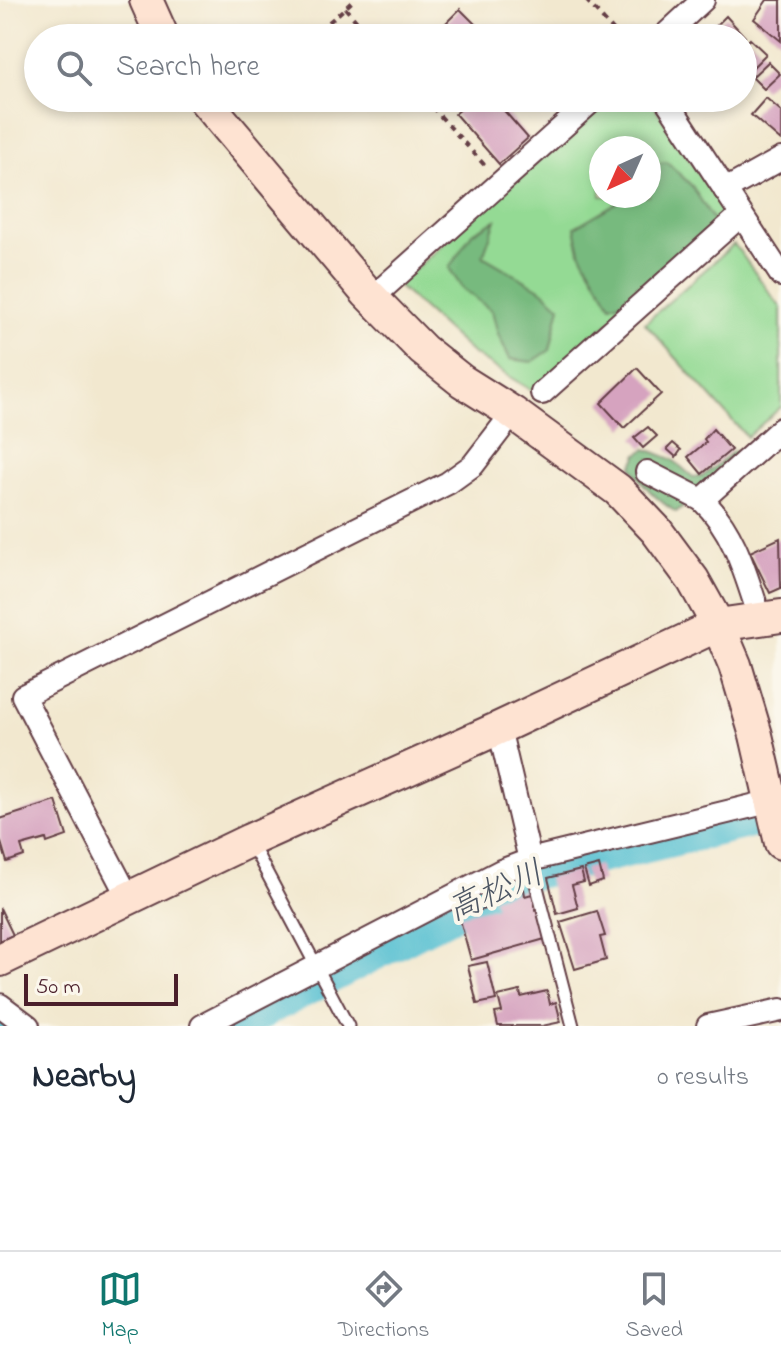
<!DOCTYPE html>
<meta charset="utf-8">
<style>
:root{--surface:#fff;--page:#f6f6f7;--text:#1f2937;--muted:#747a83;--line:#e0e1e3;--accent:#0f766e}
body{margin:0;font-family:"Indie Flower","Klee One",sans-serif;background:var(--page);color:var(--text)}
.compass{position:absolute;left:589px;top:136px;width:72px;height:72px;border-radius:50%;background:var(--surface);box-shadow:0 4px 12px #0003;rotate:225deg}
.scale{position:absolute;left:24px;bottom:20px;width:154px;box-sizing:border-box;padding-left:8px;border:4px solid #4a1f2b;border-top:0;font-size:22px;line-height:28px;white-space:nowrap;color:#4a1f2b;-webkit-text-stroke:6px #fbf7ec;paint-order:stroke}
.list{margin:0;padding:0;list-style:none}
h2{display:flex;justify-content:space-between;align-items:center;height:104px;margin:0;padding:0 32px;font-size:34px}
h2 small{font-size:26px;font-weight:400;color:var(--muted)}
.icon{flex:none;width:44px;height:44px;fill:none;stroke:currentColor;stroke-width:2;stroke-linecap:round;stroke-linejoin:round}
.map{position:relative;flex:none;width:781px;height:1026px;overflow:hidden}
.search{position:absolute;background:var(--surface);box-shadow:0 4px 12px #0003;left:24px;right:24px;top:24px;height:88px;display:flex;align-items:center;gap:20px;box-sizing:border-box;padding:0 28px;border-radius:44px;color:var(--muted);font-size:30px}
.sheet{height:224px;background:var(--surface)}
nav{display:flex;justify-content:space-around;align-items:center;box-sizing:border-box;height:112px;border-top:2px solid var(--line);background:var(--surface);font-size:22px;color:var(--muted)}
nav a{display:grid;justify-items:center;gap:4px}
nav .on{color:var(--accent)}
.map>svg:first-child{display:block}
.green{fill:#94da94;stroke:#6f7c60;stroke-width:2;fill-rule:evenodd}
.forest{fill:#77ba7e;stroke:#606c54;stroke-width:2}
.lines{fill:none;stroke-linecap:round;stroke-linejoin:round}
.river{stroke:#55bfd1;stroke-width:38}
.building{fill:#d6a3bf}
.lane-casing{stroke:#633d44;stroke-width:15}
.street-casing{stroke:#633d44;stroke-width:26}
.secondary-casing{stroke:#633d44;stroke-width:36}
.path{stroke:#633d44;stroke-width:4;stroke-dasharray:6 6;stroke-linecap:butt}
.lane{stroke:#fff;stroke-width:11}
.street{stroke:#fff;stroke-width:22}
.secondary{stroke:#fee3d2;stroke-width:32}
.labels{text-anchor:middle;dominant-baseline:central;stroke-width:8;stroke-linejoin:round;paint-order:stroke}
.water-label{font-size:34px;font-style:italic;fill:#4e5765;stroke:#fbf7ec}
</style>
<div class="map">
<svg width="781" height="1026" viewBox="0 0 781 1026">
<rect width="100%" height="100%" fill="#fbf7ec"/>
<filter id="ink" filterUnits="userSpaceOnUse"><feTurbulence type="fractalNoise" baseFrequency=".0125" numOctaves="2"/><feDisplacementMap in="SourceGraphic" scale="16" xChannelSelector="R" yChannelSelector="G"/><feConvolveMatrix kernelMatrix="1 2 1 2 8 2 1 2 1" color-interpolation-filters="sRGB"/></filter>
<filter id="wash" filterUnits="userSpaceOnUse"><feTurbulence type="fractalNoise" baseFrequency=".006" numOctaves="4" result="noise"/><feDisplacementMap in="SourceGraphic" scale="32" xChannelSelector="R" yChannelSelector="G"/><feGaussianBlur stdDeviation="1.8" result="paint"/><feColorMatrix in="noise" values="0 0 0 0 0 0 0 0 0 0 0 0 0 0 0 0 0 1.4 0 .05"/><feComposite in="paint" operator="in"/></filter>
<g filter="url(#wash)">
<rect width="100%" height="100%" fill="#f2e8cf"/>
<!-- green -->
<g class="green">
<path d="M608 98H649L728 217 532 391 472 353 397 285ZM601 148H649V196H601Z"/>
<polygon points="734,244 781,308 781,407 747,437 645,323"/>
</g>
<!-- forest -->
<g class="forest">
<polygon points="667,162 692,186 715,223 638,296 611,305 580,252 575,227 628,196 649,196 649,169 652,164"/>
<polygon points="496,220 483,256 543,291 560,306 550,350 532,362 510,359 498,334 492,311 462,288 449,268 472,233"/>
<path d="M646 449 672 459 693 477 703 476 734 451 741 458 676 512C657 500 643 487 632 467L638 454Z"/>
</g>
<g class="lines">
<!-- river -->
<g class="river">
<polyline points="0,1019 9,1026"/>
<polyline points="231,1026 528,872 781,812"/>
</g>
</g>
<g id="blocks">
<!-- building -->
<g class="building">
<polygon points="767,0 781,0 781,41 754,19"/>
<polygon points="460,9 489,38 431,38"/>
<polygon points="726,16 745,37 744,38 723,38 714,28"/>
<polygon points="750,39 766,54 749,71 743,65 743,46"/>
<polygon points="768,62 780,74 764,89 752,77"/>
<polygon points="474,98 493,98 528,138 499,164 455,114"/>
<polygon points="766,98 781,111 781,141 751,115"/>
<polygon points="637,368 661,394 624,428 601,403"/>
<polygon points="648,427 657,436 643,448 634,438"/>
<polygon points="713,429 731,450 702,474 688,457 706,442 704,439"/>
<polygon points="673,443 681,450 676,457 667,449"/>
<polygon points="780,538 781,588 770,593 750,552"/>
<polygon points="56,801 67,836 47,843 46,839 21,846 24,856 7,862 0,839 0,819"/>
<polygon points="599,865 603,881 589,886 584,869"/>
<polygon points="581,870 584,882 572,885 578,908 557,914 548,878"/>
<polygon points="524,889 525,896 532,894 545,939 471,960 459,916 496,906 493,898"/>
<polygon points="0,908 13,935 0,941"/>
<polygon points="597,911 605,936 600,937 606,960 575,969 560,922"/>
<polygon points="487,962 496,1000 477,1004 468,966"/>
<polygon points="520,991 521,997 547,991 550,1004 556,1002 561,1022 542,1026 498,1026 495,1013 502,1012 498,996"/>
</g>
</g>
</g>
<g filter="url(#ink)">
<use href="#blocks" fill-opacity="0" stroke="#633d44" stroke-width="2"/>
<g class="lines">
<!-- lane casing -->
<g class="lane-casing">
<g id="lane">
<polyline points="251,843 348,1026"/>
<polyline points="530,860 573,1026"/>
</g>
</g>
<!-- street casing -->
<g class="street-casing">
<g id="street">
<polyline points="662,38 703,0"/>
<polyline points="665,98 781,275"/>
<polyline points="725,190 781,159"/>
<polyline points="372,298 595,98"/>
<polyline points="542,393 741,215"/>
<polyline points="647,472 702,500"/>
<path d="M760 618C746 576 735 531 702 500L781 429"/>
<polyline points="499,728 530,860"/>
<polyline points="128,897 23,696 448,483 473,465 513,413"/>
<polyline points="0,1005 28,1026"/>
<polyline points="202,1026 501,871 530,860 781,799"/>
<polyline points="708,1026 781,1010"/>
</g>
</g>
<!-- secondary casing -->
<g class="secondary-casing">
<g id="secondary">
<polyline points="146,0 163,38"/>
<polyline points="203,98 367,293 423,350 462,381 513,413 618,490 656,530 693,580 718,625 735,665 756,735 781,843"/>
<polyline points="0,960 250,840 499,728 718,625 781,616"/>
</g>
</g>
<!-- path -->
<g class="path">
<polyline points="586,0 620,38"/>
<polyline points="345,8 371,38"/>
<polyline points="311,38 354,0"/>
<polyline points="424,98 488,169"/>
</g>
<!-- lane -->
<use href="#lane" class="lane"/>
<!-- street -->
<use href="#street" class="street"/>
<!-- secondary -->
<use href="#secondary" class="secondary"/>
</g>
</g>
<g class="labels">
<!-- water labels -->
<g class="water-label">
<text transform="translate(496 893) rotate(-24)">高松川</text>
</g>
</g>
</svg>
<svg class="compass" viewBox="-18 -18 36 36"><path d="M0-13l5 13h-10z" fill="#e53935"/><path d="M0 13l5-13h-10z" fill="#747a83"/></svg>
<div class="scale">50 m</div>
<div class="search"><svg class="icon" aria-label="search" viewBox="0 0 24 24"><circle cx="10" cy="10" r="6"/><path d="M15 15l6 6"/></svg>Search here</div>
</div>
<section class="sheet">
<h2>Nearby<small>0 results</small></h2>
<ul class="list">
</ul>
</section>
<nav>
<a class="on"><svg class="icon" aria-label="map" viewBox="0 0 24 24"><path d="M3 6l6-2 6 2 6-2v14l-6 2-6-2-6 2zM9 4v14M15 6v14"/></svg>Map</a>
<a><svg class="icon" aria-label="directions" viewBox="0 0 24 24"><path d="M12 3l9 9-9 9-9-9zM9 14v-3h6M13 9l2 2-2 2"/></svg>Directions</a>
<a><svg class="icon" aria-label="saved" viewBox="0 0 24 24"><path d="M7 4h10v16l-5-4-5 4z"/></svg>Saved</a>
</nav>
